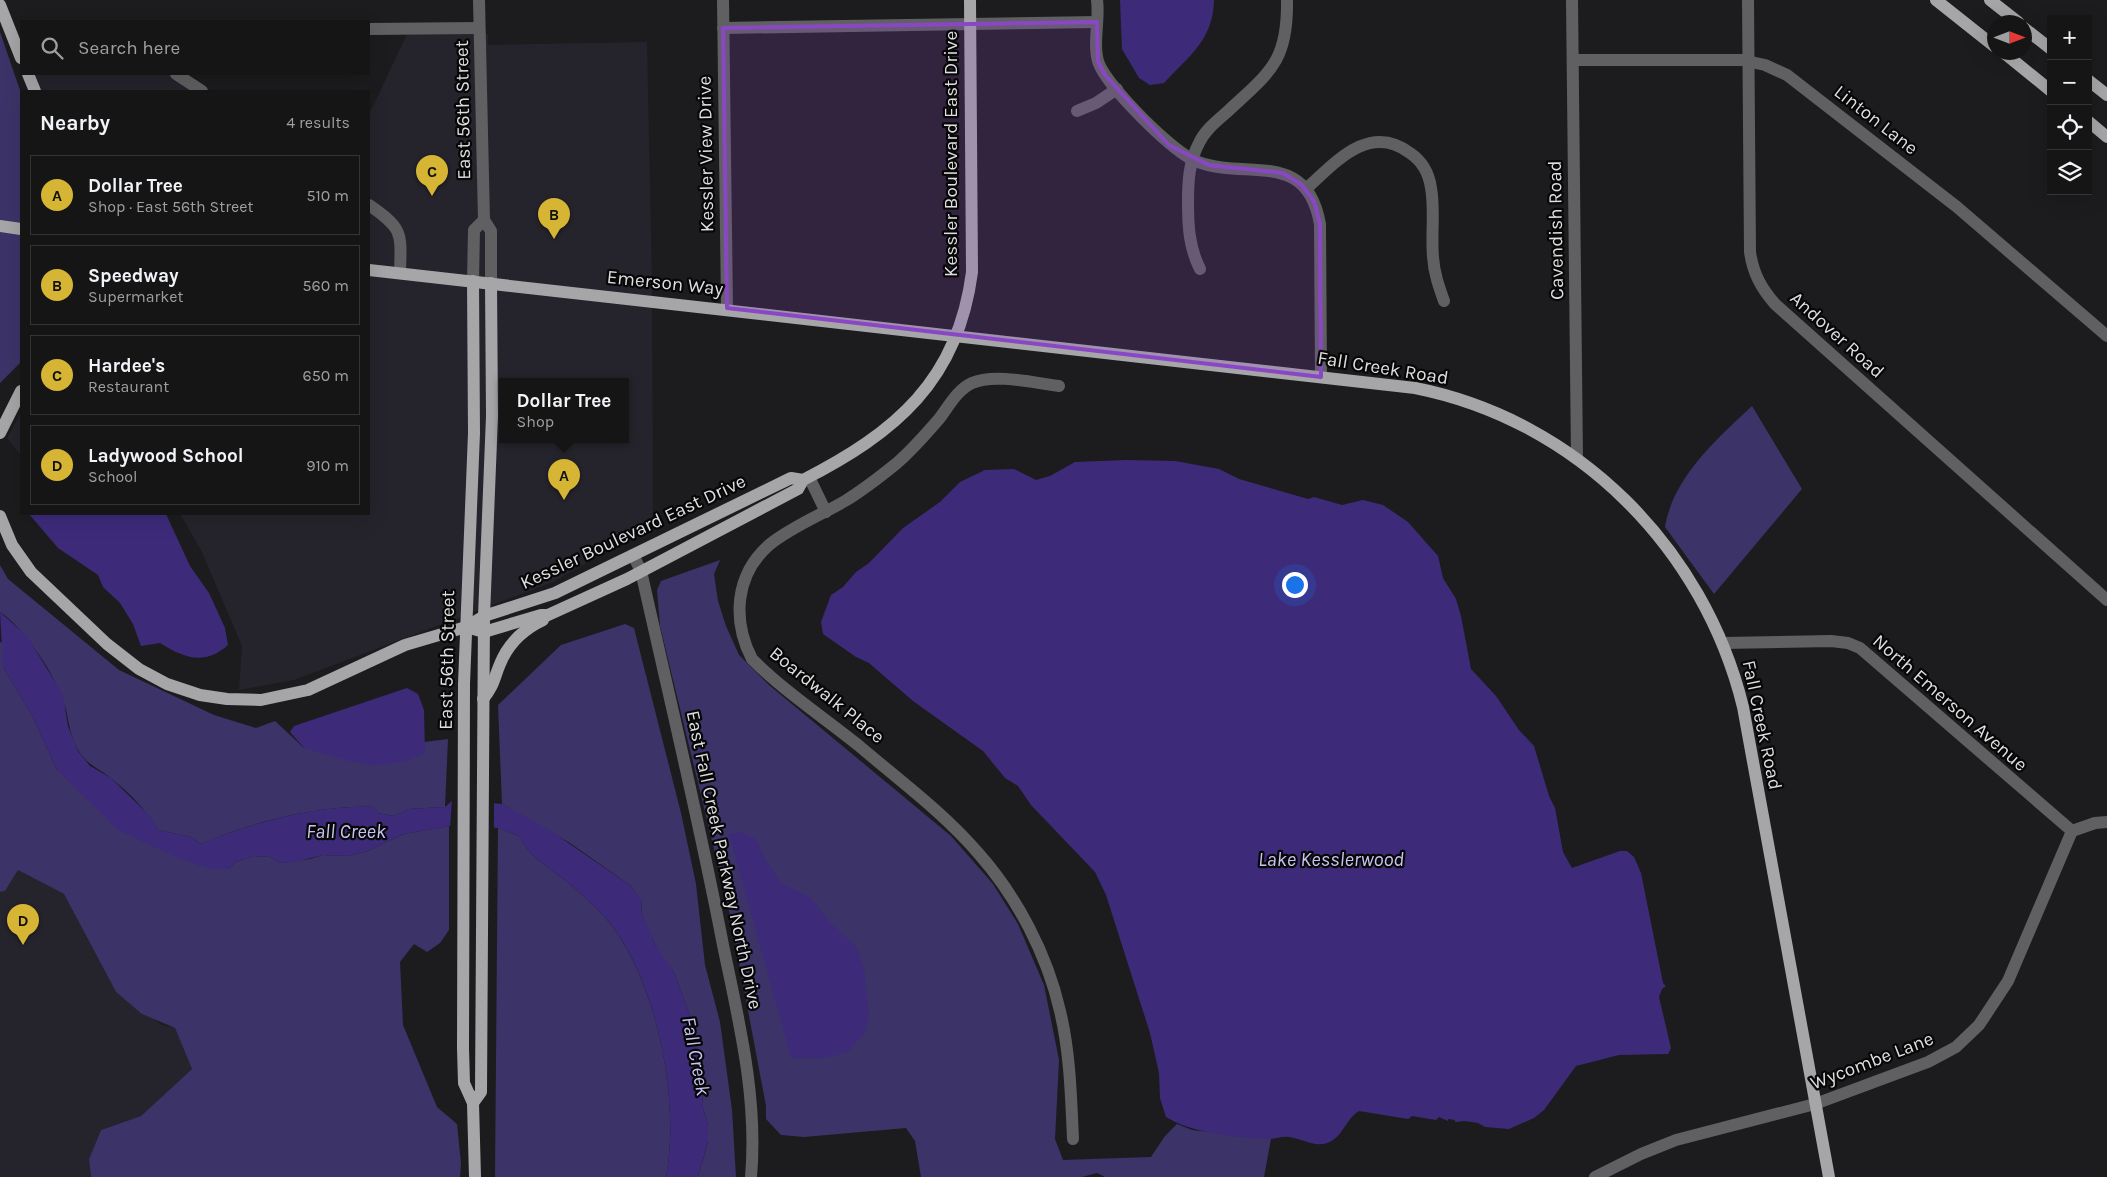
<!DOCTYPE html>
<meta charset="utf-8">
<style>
:root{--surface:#151516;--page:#1e1e1f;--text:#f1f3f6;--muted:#9d9fa1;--line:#343435;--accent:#d6b534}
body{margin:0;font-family:Karla,sans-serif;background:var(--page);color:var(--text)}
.controls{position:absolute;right:15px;top:15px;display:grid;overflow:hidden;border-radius:0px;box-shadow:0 5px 20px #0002}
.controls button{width:45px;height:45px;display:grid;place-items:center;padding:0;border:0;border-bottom:1px solid var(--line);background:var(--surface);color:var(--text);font:25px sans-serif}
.compass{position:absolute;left:1987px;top:15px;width:45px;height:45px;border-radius:50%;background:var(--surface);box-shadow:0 5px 20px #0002;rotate:90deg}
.you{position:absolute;left:1294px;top:584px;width:18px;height:18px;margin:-12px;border:4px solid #fff;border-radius:50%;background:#1a73e8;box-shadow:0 0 0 8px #1a73e833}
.badge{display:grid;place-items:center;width:32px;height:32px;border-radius:50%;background:var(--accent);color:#111;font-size:16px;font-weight:700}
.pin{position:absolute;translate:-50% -41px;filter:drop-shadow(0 1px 2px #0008)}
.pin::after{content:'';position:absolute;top:26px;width:18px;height:15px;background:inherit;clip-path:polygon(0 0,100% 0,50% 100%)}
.popup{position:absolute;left:499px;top:378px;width:130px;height:65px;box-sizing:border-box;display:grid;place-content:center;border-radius:0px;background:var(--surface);filter:drop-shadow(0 1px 4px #0005);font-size:16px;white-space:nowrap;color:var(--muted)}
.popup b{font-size:19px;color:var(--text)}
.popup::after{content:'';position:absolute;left:50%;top:100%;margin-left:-10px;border:10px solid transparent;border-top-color:var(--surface)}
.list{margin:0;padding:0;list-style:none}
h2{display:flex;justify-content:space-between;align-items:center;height:65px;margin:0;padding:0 20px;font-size:21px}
h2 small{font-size:16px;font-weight:400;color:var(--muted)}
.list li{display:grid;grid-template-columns:32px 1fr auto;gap:15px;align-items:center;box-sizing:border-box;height:80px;margin:0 10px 10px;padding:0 10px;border:1px solid var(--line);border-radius:0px}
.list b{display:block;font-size:19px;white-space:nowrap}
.list p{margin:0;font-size:16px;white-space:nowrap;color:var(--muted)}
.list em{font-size:16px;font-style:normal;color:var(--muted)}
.icon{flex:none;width:28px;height:28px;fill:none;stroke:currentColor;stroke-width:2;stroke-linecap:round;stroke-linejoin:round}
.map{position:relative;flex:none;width:2107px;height:1177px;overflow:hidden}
.search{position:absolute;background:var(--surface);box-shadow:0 5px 20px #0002;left:20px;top:20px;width:350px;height:55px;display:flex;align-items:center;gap:12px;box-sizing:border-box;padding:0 18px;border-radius:0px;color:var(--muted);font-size:19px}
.panel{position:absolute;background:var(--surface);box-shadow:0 5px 20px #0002;left:20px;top:90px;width:350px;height:425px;border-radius:0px}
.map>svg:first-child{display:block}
.built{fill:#25242c;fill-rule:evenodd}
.green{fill:#3c3368}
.water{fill:#3d2b7a}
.pier{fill:#1c1c1e}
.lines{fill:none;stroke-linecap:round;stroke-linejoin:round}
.minor{stroke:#606062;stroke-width:12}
.major{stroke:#a6a6a9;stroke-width:12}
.marked{fill:#8a47c4;fill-opacity:0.2;stroke:#8a47c4;stroke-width:4;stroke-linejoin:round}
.labels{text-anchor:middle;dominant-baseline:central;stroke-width:4.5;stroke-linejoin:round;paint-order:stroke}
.street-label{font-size:19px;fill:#dfdfe1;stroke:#070708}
.water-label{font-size:20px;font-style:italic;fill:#c7c4f1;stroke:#070708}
</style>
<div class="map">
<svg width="2107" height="1177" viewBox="0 0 2107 1177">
<rect width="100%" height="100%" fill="#1c1c1e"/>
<!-- built -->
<g class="built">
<path d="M407 34H488V45L647 42 652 282 653 525 553 582 294 680 239 690 242 646 201 550 180 514H369V115ZM503 381H625V439H503Z"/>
<polygon points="33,74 185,74 211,91 39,91"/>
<polygon points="21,413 21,455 7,438"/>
<polygon points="18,870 64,894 116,992 162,1025 175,1028 192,1069 141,1116 101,1130 89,1159 91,1177 0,1177 0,892 5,891"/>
</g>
<!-- green -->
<g class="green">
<polygon points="0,32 21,93 21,362 0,383"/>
<path d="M1752 406 1802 489 1714 594 1665 527C1673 477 1717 439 1752 406Z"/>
<polygon points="720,560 714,574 718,601 726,626 739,655 769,685 951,836 993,884 1018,924 1044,985 1059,1060 1055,1139 1063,1160 1151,1157 1165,1136 1177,1124 1192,1130 1271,1139 1264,1177 1105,1177 1097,1173 1082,1177 921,1177 915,1141 906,1128 804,1137 781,1135 766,1119 766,1106 730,915 660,626 657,590 661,581"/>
<path d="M0 565 8 579 119 670 214 715 256 728 275 721 304 748 425 753 424 742 448 739 445 807 409 809 394 816 378 813 374 807C319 805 251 822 201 844L191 837 158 830C147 811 130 793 112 779 100 769 89 766 80 753 71 740 69 724 66 709 58 679 26 629 0 612Z"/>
<polygon points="625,624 634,628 681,813 696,884 705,965 720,1022 732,1110 736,1177 698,1177 708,1142 708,1125 703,1108 701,1068 692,1021 674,972 662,957 648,930 642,913 641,901 631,886 570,843 502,804 498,705 561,645"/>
<polygon points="0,642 3,643 3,667 33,717 57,770 211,869 228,869 236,862 254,856 270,857 280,863 310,859 323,855 348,856 368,851 404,834 449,826 449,930 440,943 427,952 414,944 400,962 403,1025 437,1107 457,1124 461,1163 460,1177 91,1177 89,1159 101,1130 141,1116 192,1069 175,1028 142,1014 116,992 64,894 18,870 5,891 0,892"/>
<path d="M498 828 519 836C530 857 547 866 565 880 577 890 590 902 601 913 656 971 681 1100 666 1177H495Z"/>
</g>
<!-- water -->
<g class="water">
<path d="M1120 0H1214C1213 40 1190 55 1164 83L1150 85 1139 78 1122 49Z"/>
<path d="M1126 460 1175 461 1219 469 1239 479 1308 499 1314 497 1342 505 1363 500 1383 505 1408 522 1438 556 1443 578 1456 599 1461 616 1471 669 1496 696 1519 730 1534 746 1549 796 1555 808 1563 852 1572 868 1620 851H1627L1634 857 1641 873 1663 983 1666 986 1662 989 1659 997 1671 1048 1668 1054 1619 1055 1576 1066 1544 1110 1534 1118 1509 1129 1485 1127 1478 1123 1465 1121 1455 1122V1120L1448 1119V1121L1439 1117 1436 1120 1412 1116 1408 1119 1359 1111C1347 1118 1344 1133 1333 1140 1318 1150 1304 1139 1289 1137 1282 1136 1276 1139 1270 1139 1239 1138 1191 1133 1166 1117L1160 1098 1159 1073 1150 1033 1106 895 1095 872 1031 805 1018 786 1005 778 983 751 913 701 869 663 856 657 823 634 821 622 831 595 843 587 856 572 869 563 903 528 940 502 960 482 985 470 1014 469 1036 480 1050 476 1075 462Z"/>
<path d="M29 514H166L190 566 209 593 225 628 228 645C205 666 184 658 160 643L141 646 133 624 120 603 103 587 98 575 58 548Z"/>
<path d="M0 612 27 636 63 695 68 726 78 751 90 766 111 778 149 815 158 830 191 837 201 844C252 822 319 805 374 807L378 813 394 816 409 809 445 807 453 800 502 804 548 829 631 886 641 901 642 913 655 944 674 972 692 1021 701 1068 703 1108 708 1125V1141L698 1177H666C681 1101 656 970 601 913 590 902 577 890 565 880 547 866 530 857 519 836L498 828 455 825 404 834 368 851 348 856 323 855 295 862 280 863 270 857 254 856 236 862 228 869H211L180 859 118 830 57 770 33 717 3 667Z"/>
<polygon points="407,688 418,694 424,710 425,753 408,761 375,766 341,759 304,748 290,732 294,726"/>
<polygon points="742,832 757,840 764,858 781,883 811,898 828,920 857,948 864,969 869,1016 865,1033 847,1052 824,1058 791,1058 729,834"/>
</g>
<!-- pier -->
<polygon class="pier" points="452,798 494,801 494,830 450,829"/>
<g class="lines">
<!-- minor -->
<g class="minor">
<polyline points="479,0 484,220 491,231 491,283"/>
<polyline points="723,0 727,308"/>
<path d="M1097 0C1100 20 1092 45 1099 64 1109 88 1174 154 1198 162 1248 180 1307 149 1320 224L1321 377"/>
<polyline points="1572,0 1577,459"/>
<path d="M1748 0 1750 252C1753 273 1761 288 1775 304L2107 600"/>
<polyline points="723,28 1097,22"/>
<polyline points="369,29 479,28"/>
<polyline points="1573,60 1742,60 1765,65 1787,75 1957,207 2107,336"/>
<polyline points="176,74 202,91"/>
<polyline points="1077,111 1096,103 1117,89"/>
<path d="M1306 189C1335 163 1369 122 1410 153 1422 161 1429 174 1431 188 1435 210 1431 234 1433 257 1434 273 1439 287 1444 301"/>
<path d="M369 205C404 229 401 233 400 273"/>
<path d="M1200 269C1189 247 1188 226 1188 202 1188 181 1189 162 1199 143 1205 130 1217 121 1227 112 1270 72 1288 62 1287 0"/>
<polyline points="473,281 474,230 484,220"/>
<path d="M1059 386C1035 383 994 373 972 383 957 390 949 406 939 419 926 434 912 450 897 463 881 476 863 490 845 501 821 515 791 527 769 545 735 575 732 620 752 659 784 691 823 717 858 745 899 780 944 813 979 854 1017 897 1047 954 1060 1011 1070 1052 1071 1096 1073 1139"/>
<polyline points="809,477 826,512"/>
<path d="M633 555 641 571C669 696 699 820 723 945 739 1022 758 1098 751 1177"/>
<polyline points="1723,643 1831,641 1848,643 1860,648 2072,831 2095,823 2107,822"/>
<polyline points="1595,1177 1641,1154 1676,1140 1815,1104 1928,1062 1956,1047 1979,1025 2008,981 2072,831"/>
</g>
<!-- major -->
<g class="major">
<polyline points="1936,0 1994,46"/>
<polyline points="1990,0 2018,22"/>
<polyline points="0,5 21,58"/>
<polyline points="2024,28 2051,49"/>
<polyline points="2003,52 2051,91"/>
<polyline points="28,74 35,91"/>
<polyline points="2088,80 2107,95"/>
<polyline points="2088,121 2107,137"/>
<polyline points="0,226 21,229"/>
<path d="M369 270 1415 388C1577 420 1704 548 1743 707L1829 1177"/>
<polyline points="473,281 474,433 464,684 463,1048 464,1083 473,1103 475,1177"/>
<polyline points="0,433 21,391"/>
<polyline points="0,516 12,545 31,572 107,644 139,669 167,684 200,695 227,699 261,700 308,690 405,645 466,627 484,616 555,593 791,478 803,480"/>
<path d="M466 627 484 632 541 615H548L627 579 798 489 803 480C895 433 958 381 972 272L970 0"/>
<path d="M483 699C494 686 494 678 500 664 508 644 524 629 543 620"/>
<polyline points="473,1103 481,1092 484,616 492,416 491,283"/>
</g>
</g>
<!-- marked area -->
<path class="marked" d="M1097 22 1098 61 1105 75 1169 145 1209 165 1283 173 1302 185 1314 201 1320 224 1321 377 727 308 723 28Z"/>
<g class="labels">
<!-- street labels -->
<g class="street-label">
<text transform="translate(463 110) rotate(-91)">East 56th Street</text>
<text transform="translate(1876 120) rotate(38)">Linton Lane</text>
<text transform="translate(706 154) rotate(-91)">Kessler View Drive</text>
<text transform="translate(951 154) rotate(-90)">Kessler Boulevard East Drive</text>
<text transform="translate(1556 230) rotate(-91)">Cavendish Road</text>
<text transform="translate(665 283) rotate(6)">Emerson Way</text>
<text transform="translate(1837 335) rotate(42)">Andover Road</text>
<text transform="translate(1383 368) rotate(9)">Fall Creek Road</text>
<text transform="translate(633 532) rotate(-25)">Kessler Boulevard East Drive</text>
<text transform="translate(447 660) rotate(-89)">East 56th Street</text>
<text transform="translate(827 695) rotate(39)">Boardwalk Place</text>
<text transform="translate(1950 703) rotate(41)">North Emerson Avenue</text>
<text transform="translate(1762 725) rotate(78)">Fall Creek Road</text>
<text transform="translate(724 860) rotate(78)">East Fall Creek Parkway North Drive</text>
<text transform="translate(1872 1061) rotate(-21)">Wycombe Lane</text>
</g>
<!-- water labels -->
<g class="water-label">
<text x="346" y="831">Fall Creek</text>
<text x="1331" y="859">Lake Kesslerwood</text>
<text transform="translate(696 1056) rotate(79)">Fall Creek</text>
</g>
</g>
</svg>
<div class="controls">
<button>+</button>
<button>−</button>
<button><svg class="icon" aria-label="locate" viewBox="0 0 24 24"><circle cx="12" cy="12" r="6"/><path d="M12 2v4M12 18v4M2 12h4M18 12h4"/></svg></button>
<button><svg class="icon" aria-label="layers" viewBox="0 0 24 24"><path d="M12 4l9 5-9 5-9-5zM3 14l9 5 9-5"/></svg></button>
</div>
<svg class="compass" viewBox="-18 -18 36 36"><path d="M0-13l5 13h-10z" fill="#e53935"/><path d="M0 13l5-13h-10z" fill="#9d9fa1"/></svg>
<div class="you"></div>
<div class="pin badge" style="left:564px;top:500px">A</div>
<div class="popup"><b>Dollar Tree</b>Shop</div>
<div class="pin badge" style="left:554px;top:239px">B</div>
<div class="pin badge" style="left:432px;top:196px">C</div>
<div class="pin badge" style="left:23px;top:945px">D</div>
<div class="search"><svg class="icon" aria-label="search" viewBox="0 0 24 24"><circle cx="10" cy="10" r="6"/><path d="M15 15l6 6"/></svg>Search here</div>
<section class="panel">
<h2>Nearby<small>4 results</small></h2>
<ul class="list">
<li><span class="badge">A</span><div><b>Dollar Tree</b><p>Shop · East 56th Street</p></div><em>510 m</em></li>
<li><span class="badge">B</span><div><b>Speedway</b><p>Supermarket</p></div><em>560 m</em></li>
<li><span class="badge">C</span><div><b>Hardee's</b><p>Restaurant</p></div><em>650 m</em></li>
<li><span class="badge">D</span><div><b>Ladywood School</b><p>School</p></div><em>910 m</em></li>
</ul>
</section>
</div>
